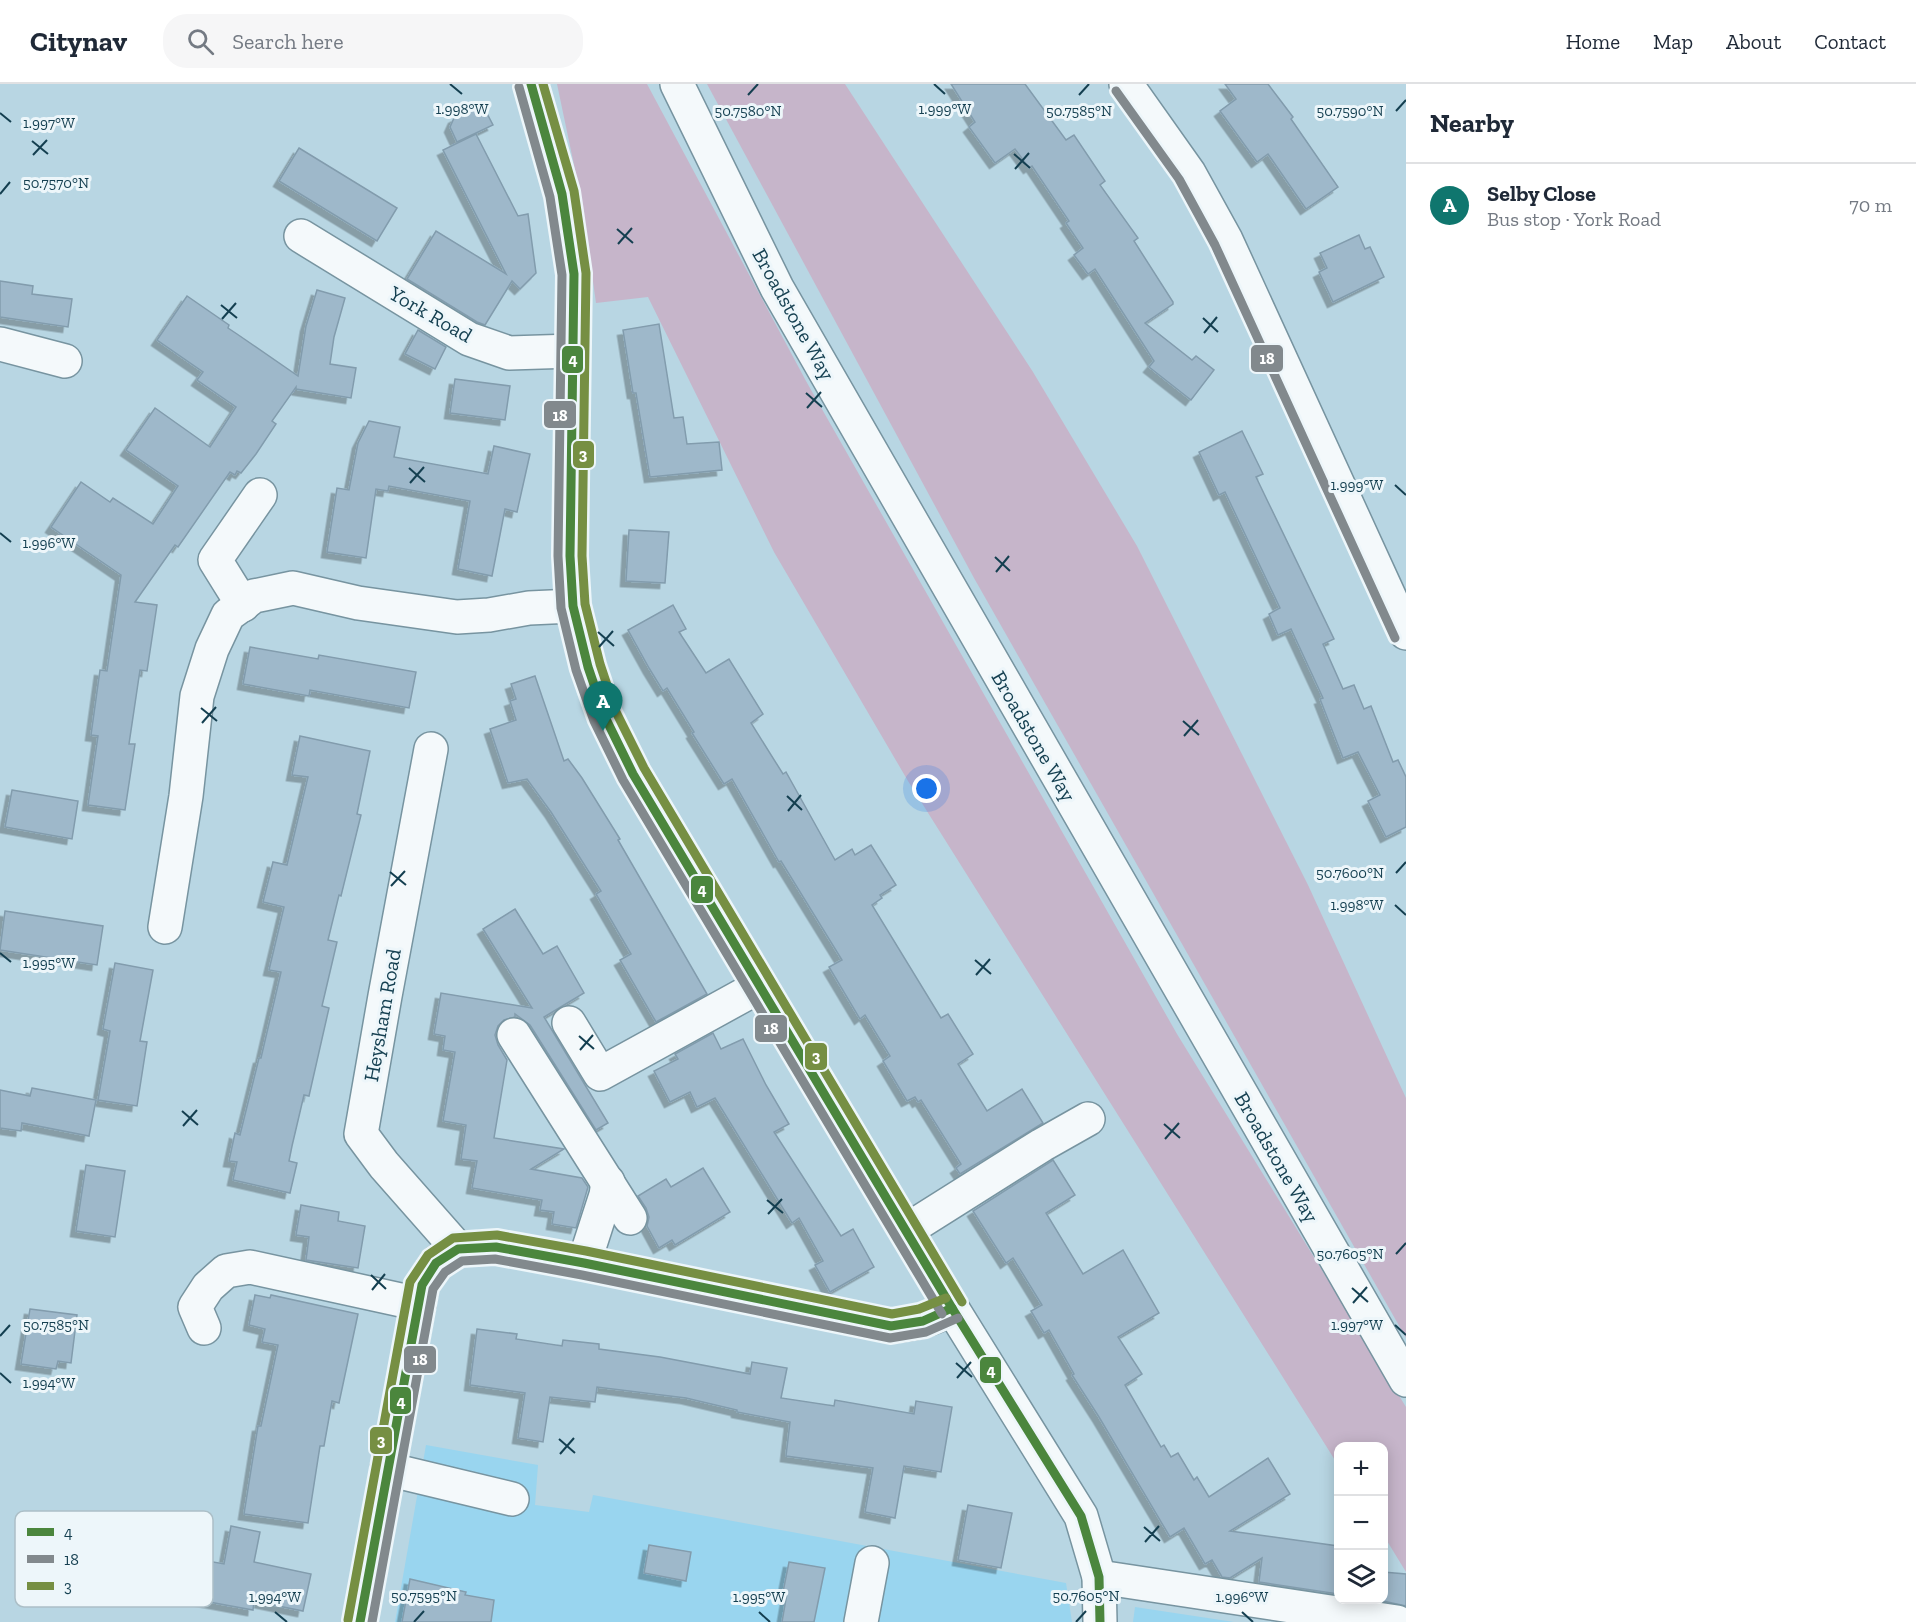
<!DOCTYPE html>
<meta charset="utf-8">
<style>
:root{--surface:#fff;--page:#f6f6f7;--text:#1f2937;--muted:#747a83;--line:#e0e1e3;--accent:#0f766e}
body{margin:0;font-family:"Zilla Slab",serif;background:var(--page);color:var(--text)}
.controls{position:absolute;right:18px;bottom:18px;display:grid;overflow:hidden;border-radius:12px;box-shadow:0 3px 15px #0003}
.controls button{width:54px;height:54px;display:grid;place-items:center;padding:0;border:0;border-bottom:2px solid var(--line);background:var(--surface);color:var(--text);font:30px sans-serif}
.you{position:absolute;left:927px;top:705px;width:21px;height:21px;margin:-15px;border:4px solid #fff;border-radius:50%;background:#1a73e8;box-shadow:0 0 0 9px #1a73e833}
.badge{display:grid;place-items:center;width:39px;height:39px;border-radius:50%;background:var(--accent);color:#fff;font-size:20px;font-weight:700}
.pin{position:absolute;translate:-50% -50px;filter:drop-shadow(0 2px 3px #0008)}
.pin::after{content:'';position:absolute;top:32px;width:21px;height:18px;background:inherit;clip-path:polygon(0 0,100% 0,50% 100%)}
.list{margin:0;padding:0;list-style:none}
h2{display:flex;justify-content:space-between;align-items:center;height:78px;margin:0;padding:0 24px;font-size:26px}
h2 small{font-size:20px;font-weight:400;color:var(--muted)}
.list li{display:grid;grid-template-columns:39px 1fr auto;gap:18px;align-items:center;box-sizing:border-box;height:84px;padding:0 24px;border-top:2px solid var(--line)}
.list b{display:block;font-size:22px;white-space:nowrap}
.list p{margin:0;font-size:20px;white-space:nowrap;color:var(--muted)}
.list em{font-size:20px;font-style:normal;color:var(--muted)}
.icon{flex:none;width:33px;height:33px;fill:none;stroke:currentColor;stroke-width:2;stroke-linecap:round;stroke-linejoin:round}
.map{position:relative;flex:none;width:1406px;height:1538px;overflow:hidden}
header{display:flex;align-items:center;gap:36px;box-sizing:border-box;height:84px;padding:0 30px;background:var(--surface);border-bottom:2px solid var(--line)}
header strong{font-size:28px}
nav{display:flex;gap:33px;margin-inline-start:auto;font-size:21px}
.search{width:420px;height:54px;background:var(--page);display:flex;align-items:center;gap:15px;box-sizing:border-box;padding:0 21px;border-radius:24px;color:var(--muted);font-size:22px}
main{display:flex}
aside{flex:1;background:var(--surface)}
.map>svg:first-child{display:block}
.built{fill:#99d5ef}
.green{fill:#c6b5ca}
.building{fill:#9eb8ca;stroke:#829cad;stroke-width:1.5;filter:url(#shadow)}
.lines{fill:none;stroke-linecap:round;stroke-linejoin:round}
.minor-casing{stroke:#7794a0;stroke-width:36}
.minor{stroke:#f4f9fb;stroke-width:33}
.bus-1-casing{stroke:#edf6fa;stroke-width:14}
.bus-2-casing{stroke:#edf6fa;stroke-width:14}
.bus-3-casing{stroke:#edf6fa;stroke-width:14}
.bus-1{stroke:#4b863d;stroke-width:9}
.bus-2{stroke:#82898d;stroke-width:9}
.bus-3{stroke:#768f43;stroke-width:9}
.ticks{fill:none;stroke:#143f50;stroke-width:2}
.labels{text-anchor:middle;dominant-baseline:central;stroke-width:6;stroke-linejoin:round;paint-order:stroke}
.street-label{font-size:21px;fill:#143f50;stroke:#edf6fa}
.key{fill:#edf6fa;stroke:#acbfc7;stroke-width:1.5}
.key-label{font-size:16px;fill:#143f50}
.ticks-label{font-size:15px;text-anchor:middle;fill:#143f50;stroke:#edf6fa;stroke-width:6;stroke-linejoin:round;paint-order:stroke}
.line-badge{stroke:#edf6fa;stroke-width:2}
.badge-label{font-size:16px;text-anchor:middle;font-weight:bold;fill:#fff}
</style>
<header>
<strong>Citynav</strong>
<div class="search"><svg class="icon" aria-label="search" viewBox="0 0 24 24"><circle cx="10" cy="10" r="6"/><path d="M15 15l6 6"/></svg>Search here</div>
<nav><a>Home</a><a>Map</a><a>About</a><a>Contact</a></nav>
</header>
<main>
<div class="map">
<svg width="1406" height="1538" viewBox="0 0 1406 1538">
<defs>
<filter id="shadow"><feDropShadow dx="-5.5" dy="5.5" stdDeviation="0" flood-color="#0004"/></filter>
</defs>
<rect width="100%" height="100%" fill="#b8d6e3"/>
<!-- built -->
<g class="built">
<polygon points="426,1361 538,1381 535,1421 589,1428 593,1411 1066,1499 1072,1538 395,1538"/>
<polygon points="1135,1523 1234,1538 1133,1538"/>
</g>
<!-- green -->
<g class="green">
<polygon points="557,0 647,0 806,297 1177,950 1406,1323 1406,1488 1384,1452 1384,1362 1338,1362 1338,1381 908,697 774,468 648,213 596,219 582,119"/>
<polygon points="707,0 845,0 1033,288 1137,462 1308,801 1406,1014 1406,1254 974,494"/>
</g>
<!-- building -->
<g class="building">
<polygon points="951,0 1025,0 1066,56 1074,51 1105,97 1100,101 1138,154 1134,157 1173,218 1173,220 1145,239 1192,276 1196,272 1214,286 1191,316 1149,283 1154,277 1095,185 1088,190 1074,171 1083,164 1066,139 1069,137 1032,82 1029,84 1015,65 995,79 969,43 975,38"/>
<polygon points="1225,0 1268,0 1293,33 1291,35 1338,103 1306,125 1268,70 1257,78 1220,27 1236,15"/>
<polygon points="482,20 493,41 457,58 450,43 454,34"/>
<polygon points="476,50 518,132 528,130 536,189 520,205 512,197 485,241 477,238 407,195 436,147 506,190 443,66"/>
<polygon points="299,64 397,124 377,157 279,97"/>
<polygon points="1359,151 1365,165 1370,163 1384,193 1333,218 1319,188 1327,184 1320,169"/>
<polygon points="0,197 33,202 32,210 72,215 68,243 0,233"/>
<polygon points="317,206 345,214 334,253 330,280 356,284 351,314 296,305 296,303 272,337 276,340 256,370 241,389 237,387 235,391 230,388 178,463 175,461 135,518 157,521 147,587 140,586 129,660 135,660 125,726 88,721 98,652 91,651 100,586 107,587 121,491 51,443 81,398 110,418 113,414 153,440 178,402 126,366 155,324 210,363 236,323 197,296 203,288 157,256 187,212 229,241 228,244 237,250 298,292 306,242"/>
<polygon points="659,240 674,334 683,333 687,360 719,358 722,386 650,393 636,309 633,309 623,246"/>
<polygon points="418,246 446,263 435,285 405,270"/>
<polygon points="455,295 510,302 505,336 450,329"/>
<polygon points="369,337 400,343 394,373 488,390 494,362 530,370 517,428 505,425 492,492 458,485 470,417 389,402 388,407 376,405 366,474 327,468 337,404 349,406 358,359"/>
<polygon points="1242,347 1263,390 1256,393 1334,555 1323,560 1343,605 1354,601 1364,625 1371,622 1393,678 1398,676 1406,693 1406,743 1386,753 1368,717 1380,711 1358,668 1343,674 1320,615 1323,614 1291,545 1278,551 1269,530 1280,524 1225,408 1219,411 1199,368"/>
<polygon points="629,446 669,448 665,499 626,497"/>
<polygon points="673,521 686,545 679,548 706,589 729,575 763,630 751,639 783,690 786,688 835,776 852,765 855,771 871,761 896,801 880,811 882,814 872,821 941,934 948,930 973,970 958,980 987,1027 1022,1005 1043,1039 960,1090 956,1084 961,1080 921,1016 918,1018 915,1013 907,1017 883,977 890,972 865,931 860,935 829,883 842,876 781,777 779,778 732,695 724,700 692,649 694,648 667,604 663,607 649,584 628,546"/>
<polygon points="250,563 318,575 319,571 416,588 409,624 310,606 309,612 243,600"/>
<polygon points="535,592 564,677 568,675 582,694 620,755 618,756 707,910 656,938 620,876 631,870 596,810 601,807 551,728 527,695 508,699 490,645 516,636 510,617 516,615 511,600"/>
<polygon points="300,652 370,667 357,730 361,731 341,812 339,811 328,856 337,858 322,922 329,924 309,1012 304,1011 292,1062 289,1077 297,1079 290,1109 233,1096 237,1078 229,1077 235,1049 240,1051 259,974 261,974 281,888 269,886 284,823 263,818 273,778 287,781 308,693 292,691"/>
<polygon points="12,706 78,717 72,755 5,743"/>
<polygon points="515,825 543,870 557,862 584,909 544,933 608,1039 596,1046 530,941 515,930 515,933 504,936 498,942 495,951 498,961 507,976 494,1054 564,1065 531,1085 582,1094 588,1103 576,1144 552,1140 554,1128 540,1126 542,1116 472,1104 477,1077 461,1075 466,1041 443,1037 455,968 443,966 445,952 434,950 441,909 532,924 483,845"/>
<polygon points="5,827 103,842 97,881 0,866"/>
<polygon points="115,879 153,886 140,957 147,958 137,1022 98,1016 110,947 103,945"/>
<polygon points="713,949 721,965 743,955 766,1001 789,1040 774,1048 841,1152 853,1145 874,1183 830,1208 815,1181 823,1177 799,1134 792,1139 715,1014 697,1023 690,1008 670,1018 654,987 678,975 675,970"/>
<polygon points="32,1004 96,1016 89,1052 22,1039 21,1047 0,1044 0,1006 30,1012"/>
<polygon points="1053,1076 1075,1111 1046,1129 1083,1190 1123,1166 1159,1229 1118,1253 1142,1290 1125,1301 1161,1363 1164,1361 1171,1373 1178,1369 1194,1396 1197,1393 1209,1413 1268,1374 1290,1410 1230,1447 1338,1462 1338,1510 1259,1498 1262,1474 1230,1494 1222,1493 1212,1476 1205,1480 1184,1444 1170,1453 1099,1333 1072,1291 1074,1290 1049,1246 1044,1249 1031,1227 1042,1221 1013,1174 1006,1179 973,1127"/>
<polygon points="86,1081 125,1087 115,1153 76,1147"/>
<polygon points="703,1084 730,1128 675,1161 672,1156 659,1164 647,1142 649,1133 646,1124 638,1112 666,1095 671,1103"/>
<polygon points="301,1121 339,1128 338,1137 365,1142 358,1184 306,1176 309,1153 296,1151"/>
<polygon points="255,1211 270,1214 271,1211 358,1230 339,1319 332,1317 324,1362 320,1362 308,1439 244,1430 258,1342 261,1342 278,1261 262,1258 265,1245 249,1241"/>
<polygon points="30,1225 77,1231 71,1279 58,1277 56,1285 21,1280"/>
<polygon points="477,1245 517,1250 516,1255 562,1262 563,1256 599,1260 599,1265 660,1273 750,1290 752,1278 787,1284 781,1314 834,1322 835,1316 914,1330 916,1317 952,1323 941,1388 904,1382 895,1434 865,1428 873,1384 786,1372 790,1338 737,1328 737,1326 686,1314 597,1303 595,1318 550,1313 543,1358 518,1354 525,1309 470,1301"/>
<polygon points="968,1421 1012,1429 1001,1484 958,1476"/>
<polygon points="231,1442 260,1448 254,1478 311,1490 303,1527 254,1517 253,1526 149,1507 150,1500 134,1497 141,1465 224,1480"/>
<polygon points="649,1461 691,1468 686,1497 644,1489"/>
<polygon points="789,1478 825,1484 814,1538 782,1538 787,1509 783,1508"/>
<polygon points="1383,1488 1406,1490 1406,1522 1383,1517"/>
<polygon points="410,1495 466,1508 465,1511 494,1516 491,1538 402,1538"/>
</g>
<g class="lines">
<!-- minor casing -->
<g class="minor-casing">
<g id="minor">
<polyline points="531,0 562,110 574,190 570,472 573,522 588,583 605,633 633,690 952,1224 1081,1432 1099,1493 1100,1538"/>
<polyline points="677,0 777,204 1406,1296"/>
<polyline points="1126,0 1189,89 1226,156 1406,549"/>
<polyline points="301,152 469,255 509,269 573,267"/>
<polyline points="0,260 65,277"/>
<polyline points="243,521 215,476 260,411"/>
<polyline points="431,665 385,912 361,1050 384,1081 458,1165"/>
<polyline points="165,843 186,712 197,612 212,565 228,531 254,512 293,504 358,519 457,533 489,531 529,524 573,522"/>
<polyline points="569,939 600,990 760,902"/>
<polyline points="514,951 630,1134"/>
<polyline points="907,1146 1042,1061 1088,1035"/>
<polyline points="584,1179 606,1111 608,1098"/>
<polyline points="204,1244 195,1223 208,1203 226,1187 250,1183 419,1220"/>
<polyline points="387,1385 512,1415"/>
<polyline points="1099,1493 1397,1538"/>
<path d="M360 1538 422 1201 436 1179 458 1165 496 1163 584 1179 891 1242C914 1240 932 1236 952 1224"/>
<polyline points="861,1538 872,1479"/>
</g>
</g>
<!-- minor -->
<use href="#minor" class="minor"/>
<!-- bus-1 casing -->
<g class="bus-1-casing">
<g id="bus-1">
<polyline points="531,0 562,110 574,190 570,472 573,522 588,583 605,633 633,690 952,1224 1081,1432 1099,1493 1100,1538"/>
<polyline points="360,1538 422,1201 436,1179 458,1165 496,1163 584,1179 891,1242 923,1237 952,1224"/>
</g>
</g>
<!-- bus-2 casing -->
<g class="bus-2-casing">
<g id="bus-2">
<polyline points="519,3 550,113 562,191 558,472 561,524 576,586 594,637 623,696 942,1230"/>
<polyline points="1116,7 1179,95 1215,161 1395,554"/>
<polyline points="372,1538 433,1205 445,1188 462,1177 495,1175 582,1191 890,1254 926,1248 958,1234"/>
</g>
</g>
<!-- bus-3 casing -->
<g class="bus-3-casing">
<g id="bus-3">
<polyline points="543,0 574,107 586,189 582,472 585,520 600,580 616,628 644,684 962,1218"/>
<polyline points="348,1536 410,1198 428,1171 453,1154 497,1151 586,1167 892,1230 919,1225 946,1214"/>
</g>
</g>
<!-- bus-1 -->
<use href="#bus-1" class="bus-1"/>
<!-- bus-2 -->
<use href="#bus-2" class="bus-2"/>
<!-- bus-3 -->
<use href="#bus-3" class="bus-3"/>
</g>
<!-- ticks -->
<path class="ticks" d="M450 0 462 10M934 0 945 10M748 11 758 0M1079 11 1089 0M1396 27 1406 16M0 29 11 38M32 57 48 70M1014 70 1030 84M33 71 47 56M1015 85 1029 69M0 110 10 98M617 145 633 159M618 160 632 144M221 221 237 234M1203 234 1218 248M222 235 236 219M1204 249 1217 233M806 309 822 323M807 324 821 308M409 384 425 398M410 399 424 383M1395 401 1406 411M0 449 11 458M995 473 1010 487M996 488 1009 472M598 548 614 562M599 563 613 547M201 624 217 637M1183 637 1199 651M202 639 216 623M1184 652 1198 636M787 712 802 726M788 727 801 711M390 788 406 801M1396 789 1406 778M391 802 405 787M1395 821 1406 831M0 869 11 878M975 876 991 890M976 891 990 875M579 952 594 965M580 966 593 951M182 1027 198 1041M1164 1040 1180 1054M183 1042 197 1026M1165 1055 1179 1039M767 1116 783 1129M768 1130 782 1115M1396 1170 1406 1159M371 1191 386 1205M1352 1204 1368 1218M372 1206 385 1190M1353 1219 1367 1203M1395 1241 1406 1251M0 1252 10 1241M956 1279 972 1293M0 1289 11 1299M957 1294 971 1278M559 1355 575 1369M560 1370 574 1354M1144 1443 1160 1457M1145 1458 1159 1442M275 1528 287 1538M759 1528 770 1538M1242 1528 1253 1538M414 1538 424 1527M1076 1538 1086 1527"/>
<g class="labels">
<!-- street labels -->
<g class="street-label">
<text transform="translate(431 230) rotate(30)">York Road</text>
<text transform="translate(794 230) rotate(61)">Broadstone Way</text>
<text transform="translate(1034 652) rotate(60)">Broadstone Way</text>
<text transform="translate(382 931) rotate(-80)">Heysham Road</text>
<text transform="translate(1277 1073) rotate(60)">Broadstone Way</text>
</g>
</g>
<!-- legend -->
<rect x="15" y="1427" width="198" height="96" rx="9" class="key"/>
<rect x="27" y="1444" width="27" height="8" fill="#4b863d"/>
<rect x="27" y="1471" width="27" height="8" fill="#82898d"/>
<rect x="27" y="1498" width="27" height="8" fill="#768f43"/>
<g class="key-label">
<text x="64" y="1454">4</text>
<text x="64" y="1481">18</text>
<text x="64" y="1508">3</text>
</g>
<g class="ticks-label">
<text x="462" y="30">1.998°W</text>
<text x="945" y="30">1.999°W</text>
<text x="748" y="32">50.7580°N</text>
<text x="1079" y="32">50.7585°N</text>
<text x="1350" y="32">50.7590°N</text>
<text x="49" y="44">1.997°W</text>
<text x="56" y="104">50.7570°N</text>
<text x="1357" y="406">1.999°W</text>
<text x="49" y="464">1.996°W</text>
<text x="1350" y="794">50.7600°N</text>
<text x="1357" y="826">1.998°W</text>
<text x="49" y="884">1.995°W</text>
<text x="1350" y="1175">50.7605°N</text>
<text x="1357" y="1246">1.997°W</text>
<text x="56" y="1246">50.7585°N</text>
<text x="49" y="1304">1.994°W</text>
<text x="424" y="1517">50.7595°N</text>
<text x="1086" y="1517">50.7605°N</text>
<text x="275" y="1518">1.994°W</text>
<text x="759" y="1518">1.995°W</text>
<text x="1242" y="1518">1.996°W</text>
</g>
<g class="line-badge">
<rect x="1250" y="260" width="34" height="29" rx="6" fill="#82898d"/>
<rect x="561" y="261" width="23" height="29" rx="6" fill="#4b863d"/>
<rect x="543" y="316" width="34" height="29" rx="6" fill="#82898d"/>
<rect x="572" y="356" width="23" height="29" rx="6" fill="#768f43"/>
<rect x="690" y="791" width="24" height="29" rx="6" fill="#4b863d"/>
<rect x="754" y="930" width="34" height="29" rx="6" fill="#82898d"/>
<rect x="804" y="958" width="24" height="29" rx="6" fill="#768f43"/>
<rect x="403" y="1261" width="34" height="29" rx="6" fill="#82898d"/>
<rect x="979" y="1272" width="23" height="28" rx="6" fill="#4b863d"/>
<rect x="389" y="1302" width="23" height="29" rx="6" fill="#4b863d"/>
<rect x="369" y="1342" width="24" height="29" rx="6" fill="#768f43"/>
</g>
<g class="badge-label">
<text x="1267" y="280">18</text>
<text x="573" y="281">4</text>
<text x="560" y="337">18</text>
<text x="583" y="376">3</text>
<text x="702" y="811">4</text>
<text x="771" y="950">18</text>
<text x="816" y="978">3</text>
<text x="420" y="1281">18</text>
<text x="991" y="1292">4</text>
<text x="401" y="1323">4</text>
<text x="381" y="1362">3</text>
</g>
</svg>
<div class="controls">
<button>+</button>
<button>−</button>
<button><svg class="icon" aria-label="layers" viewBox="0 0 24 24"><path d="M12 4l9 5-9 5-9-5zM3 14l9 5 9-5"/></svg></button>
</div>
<div class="you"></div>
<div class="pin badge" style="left:603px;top:647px">A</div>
</div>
<aside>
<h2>Nearby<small></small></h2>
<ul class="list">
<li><span class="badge">A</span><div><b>Selby Close</b><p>Bus stop · York Road</p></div><em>70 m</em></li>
</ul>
</aside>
</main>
